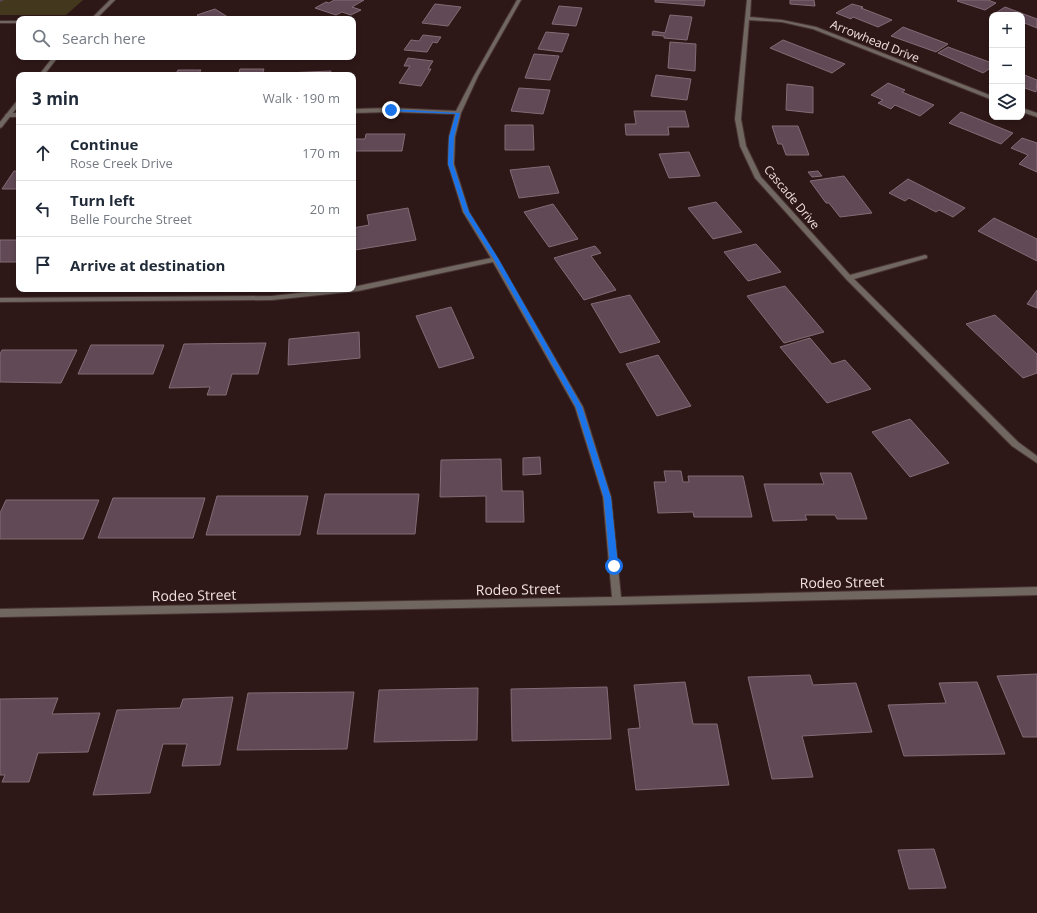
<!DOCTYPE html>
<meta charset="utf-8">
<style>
:root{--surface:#fff;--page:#f6f6f7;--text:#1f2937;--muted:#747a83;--line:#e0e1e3}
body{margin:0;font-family:"Open Sans",sans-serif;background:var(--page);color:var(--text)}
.controls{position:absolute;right:12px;top:12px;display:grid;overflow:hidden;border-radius:8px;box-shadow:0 2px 6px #0003}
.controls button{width:36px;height:36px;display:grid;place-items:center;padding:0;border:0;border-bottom:1px solid var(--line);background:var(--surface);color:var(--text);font:20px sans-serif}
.stop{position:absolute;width:12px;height:12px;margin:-9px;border:3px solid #1a73e8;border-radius:50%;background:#fff}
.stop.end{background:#1a73e8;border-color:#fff;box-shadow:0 1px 4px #0008}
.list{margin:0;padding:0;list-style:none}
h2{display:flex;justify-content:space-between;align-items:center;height:52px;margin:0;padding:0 16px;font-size:17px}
h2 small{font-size:13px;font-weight:400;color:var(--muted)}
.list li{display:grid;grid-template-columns:26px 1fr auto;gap:12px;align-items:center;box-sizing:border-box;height:56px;padding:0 16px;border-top:1px solid var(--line)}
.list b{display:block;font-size:15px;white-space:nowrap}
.list p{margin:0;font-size:13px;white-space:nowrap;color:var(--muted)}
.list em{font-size:13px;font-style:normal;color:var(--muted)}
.icon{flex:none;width:22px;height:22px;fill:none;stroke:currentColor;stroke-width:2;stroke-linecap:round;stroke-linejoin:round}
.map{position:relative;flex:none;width:1037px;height:913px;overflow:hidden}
.search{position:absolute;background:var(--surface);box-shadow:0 2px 6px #0003;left:16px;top:16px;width:340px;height:44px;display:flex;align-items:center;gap:10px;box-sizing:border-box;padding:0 14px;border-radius:8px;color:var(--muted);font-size:15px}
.panel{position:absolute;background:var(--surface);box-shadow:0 2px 6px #0003;left:16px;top:72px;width:340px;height:220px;border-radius:8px}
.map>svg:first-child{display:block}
.green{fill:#43381e}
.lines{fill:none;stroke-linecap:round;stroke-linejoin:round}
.stream{fill:#584659;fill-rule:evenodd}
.building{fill:#614a55;stroke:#846b77}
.service-casing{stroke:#493433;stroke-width:2}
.minor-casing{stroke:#493433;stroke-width:2}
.tertiary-casing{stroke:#493433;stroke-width:2}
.service{fill:#716761;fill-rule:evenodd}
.minor{fill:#716761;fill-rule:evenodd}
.tertiary{fill:#716761;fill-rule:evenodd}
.route{fill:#1a73e8}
.labels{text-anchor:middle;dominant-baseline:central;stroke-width:3.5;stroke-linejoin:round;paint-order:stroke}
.far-street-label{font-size:12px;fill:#f1e1e0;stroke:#2e1817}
.street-label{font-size:14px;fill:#f1e1e0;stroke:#2e1817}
</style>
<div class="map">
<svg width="1037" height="913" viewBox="0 0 1037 913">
<rect width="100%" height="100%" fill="#2e1817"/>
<!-- green -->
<polygon class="green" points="0,0 83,0 66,15 0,15"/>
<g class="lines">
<!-- stream -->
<polygon class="stream" points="0,0 4,0 0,2"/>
</g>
<!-- building -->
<g class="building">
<polygon points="334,0 364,0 352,7 361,10 351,15 342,12 336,15 315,8 326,2 329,3"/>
<polygon points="655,0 705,0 704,6 655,2"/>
<polygon points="790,0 814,0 815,6 790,4"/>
<polygon points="959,0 988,0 996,3 985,10 957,1"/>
<polygon points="435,4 461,7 448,26 422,23"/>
<polygon points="852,4 863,7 861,8 892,20 878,27 853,17 851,19 836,13"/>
<polygon points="559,6 582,8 576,26 552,24"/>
<polygon points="1005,7 1037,19 1037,28 1022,22 1022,15 994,14"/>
<polygon points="215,9 231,19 203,19 197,15"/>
<polygon points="670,15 692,17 687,40 664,38 664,36 652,35 653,31 665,33"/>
<polygon points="903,27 948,44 936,52 891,36"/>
<polygon points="546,32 569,34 562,52 538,49"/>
<polygon points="423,35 441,37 437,43 433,42 427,52 404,50 411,40 419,41"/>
<polygon points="783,40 845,64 832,73 770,48"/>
<polygon points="670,42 696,44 695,71 668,68"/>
<polygon points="948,47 992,63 992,67 983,73 938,53"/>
<polygon points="534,54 559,56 550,80 525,78"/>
<polygon points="408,58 433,61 428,69 431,69 421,86 399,83 410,66 404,66"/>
<polygon points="240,69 264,69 262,75 221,75 238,75"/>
<polygon points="178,70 201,70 198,75 158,75 175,75"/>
<polygon points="331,71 330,75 285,75 286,73"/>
<polygon points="99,73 131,73 129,75 98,75"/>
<polygon points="1022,74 1037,80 1036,92 1022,87"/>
<polygon points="656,75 691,79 687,100 651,96"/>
<polygon points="888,83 905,90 902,92 934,105 920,116 895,105 891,109 878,103 883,100 871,95"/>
<polygon points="787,84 813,87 813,113 786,110"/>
<polygon points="519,88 550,90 543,114 511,111"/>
<polygon points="634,111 685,111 689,127 668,127 669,135 626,135 625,124 636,124"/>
<polygon points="961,112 1013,133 1001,144 949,123"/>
<polygon points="505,125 533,125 534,150 505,150"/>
<polygon points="772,126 798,126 809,155 786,155 782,144 778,144"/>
<polygon points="366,134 405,134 402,151 353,151 353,139 365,139"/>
<polygon points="1022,138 1037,143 1037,172 1019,164 1028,155 1011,148"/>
<polygon points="689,152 700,176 669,178 659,154"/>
<polygon points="549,166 559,193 519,198 510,170"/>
<polygon points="14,171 19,171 19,189 2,189"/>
<polygon points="818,171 822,176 812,177 808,172"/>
<polygon points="844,176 872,213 840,217 829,203 826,203 810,181"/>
<polygon points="908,179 965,208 953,217 939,210 936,212 909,198 905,201 889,193"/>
<polygon points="716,202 742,232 713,239 688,208"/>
<polygon points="553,204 578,239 549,247 524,212"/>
<polygon points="408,208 416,240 355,250 353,228 369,225 367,215"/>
<polygon points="994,218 1037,239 1037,261 978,231"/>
<rect x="0" y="240" width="19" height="22"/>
<polygon points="756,244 781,272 748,281 724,252"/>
<polygon points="595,246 601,253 591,256 616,290 584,300 554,258"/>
<polygon points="785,286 824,332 784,343 747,296"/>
<polygon points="1037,290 1037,308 1027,304"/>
<polygon points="630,295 660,342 620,353 591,304"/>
<polygon points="451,307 474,358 439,368 416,316"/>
<polygon points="995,315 1037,354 1037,373 1023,378 966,324"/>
<polygon points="359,332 360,358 288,365 289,339"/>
<polygon points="810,338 832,364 845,360 871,389 827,403 780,347"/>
<polygon points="266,343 258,374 232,374 226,395 207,395 210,387 169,388 184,344"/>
<polygon points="91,345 164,345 153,374 78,374"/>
<polygon points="2,350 77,350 61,383 0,382 0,354"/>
<polygon points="658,355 691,406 657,416 626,364"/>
<polygon points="910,419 949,463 910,477 872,432"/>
<polygon points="540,457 541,474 523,475 523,458"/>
<polygon points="501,459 502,491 523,491 524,522 486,522 486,496 440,497 441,460"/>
<polygon points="664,471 681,471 683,482 689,482 688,476 743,476 752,517 694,517 693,512 658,513 654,482 666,482"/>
<polygon points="820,473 851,473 867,519 837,519 835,515 805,515 807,520 773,521 764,484 824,484"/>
<polygon points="325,494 419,494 415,534 317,534"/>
<polygon points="217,496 308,496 300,535 206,535"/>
<polygon points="113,498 205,498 193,538 98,538"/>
<polygon points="6,500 99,500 83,539 0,539 0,513"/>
<polygon points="1037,674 1037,737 1023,737 997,676"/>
<polygon points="810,675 813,685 856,683 872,732 802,736 813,777 772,779 748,677"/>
<polygon points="685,682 693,724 717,724 729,785 636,790 628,729 640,728 634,685"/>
<polygon points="977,682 1005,754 904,756 888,705 946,703 939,683"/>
<polygon points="607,687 611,739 512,741 511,689"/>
<polygon points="478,688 477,740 374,742 379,690"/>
<polygon points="354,692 347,749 237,750 248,693"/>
<polygon points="233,697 220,765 182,766 187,744 163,744 150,793 93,795 117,710 180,708 183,699"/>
<polygon points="58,698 52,714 100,713 88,752 38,753 29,782 2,782 5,775 0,775 0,699"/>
<polygon points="934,849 946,888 909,889 898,850"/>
</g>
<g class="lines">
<!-- service casing -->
<g class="service-casing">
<rect id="service" x="0" y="21" width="19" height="2"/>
</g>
<!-- minor casing -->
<g class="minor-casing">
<g id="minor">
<polygon points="517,0 521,0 478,76 461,113 455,137 454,164 469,212 498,259 583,407 611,497 621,597 1037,587 1037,595 617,605 0,617 0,609 612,597 603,497 575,407 493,262 358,291 272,300 0,302 0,298 272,296 336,289 353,289 353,287 491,258 463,212 448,164 449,137 455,114 391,112 353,113 353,109 391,108 456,111 474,76"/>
<polygon points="747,0 751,0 750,17 782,20 816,27 992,96 992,100 990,99 813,29 782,22 749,20 741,119 746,146 761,177 850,275 925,255 927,256 927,258 854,279 1018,442 1037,456 1037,463 1012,446 847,280 755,178 740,146 735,119"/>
<polygon points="1022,108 1037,113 1037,117 1022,112"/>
<polygon points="19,113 19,117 8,117 5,115 8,113"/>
</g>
</g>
<!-- tertiary casing -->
<g class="tertiary-casing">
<g id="tertiary">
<polygon points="110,0 115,0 96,19 91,19"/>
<polygon points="53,57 58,57 44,75 39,75"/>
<polygon points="19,100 19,105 2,127 0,128 0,122 17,101"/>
</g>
</g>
<!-- service -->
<use href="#service" class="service"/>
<!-- minor -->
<use href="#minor" class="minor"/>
<!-- tertiary -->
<use href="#tertiary" class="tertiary"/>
</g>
<!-- route -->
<polygon class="route" points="391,109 460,113 454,137 453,164 469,212 498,258 582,407 611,498 618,566 617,568 614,569 610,566 604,498 576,407 493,258 464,212 448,164 449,137 456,114 390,111"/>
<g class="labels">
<!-- far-street labels -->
<g class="far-street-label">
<text transform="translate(875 41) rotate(22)">Arrowhead Drive</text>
<text transform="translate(792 197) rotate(50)">Cascade Drive</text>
</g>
<!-- street labels -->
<g class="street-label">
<text transform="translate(842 582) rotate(-1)">Rodeo Street</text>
<text transform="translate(518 589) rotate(-1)">Rodeo Street</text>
<text transform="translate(194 595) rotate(-1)">Rodeo Street</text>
</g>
</g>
</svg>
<div class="controls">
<button>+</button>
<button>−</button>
<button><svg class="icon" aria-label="layers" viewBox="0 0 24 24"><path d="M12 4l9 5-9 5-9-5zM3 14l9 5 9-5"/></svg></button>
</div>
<div class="stop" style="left:614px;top:566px"></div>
<div class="stop end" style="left:391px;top:110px"></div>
<div class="search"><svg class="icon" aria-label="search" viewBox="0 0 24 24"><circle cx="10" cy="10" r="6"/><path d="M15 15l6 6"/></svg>Search here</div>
<section class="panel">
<h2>3 min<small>Walk · 190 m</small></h2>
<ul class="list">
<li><svg class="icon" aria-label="ahead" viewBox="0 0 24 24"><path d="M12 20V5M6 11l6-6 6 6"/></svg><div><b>Continue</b><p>Rose Creek Drive</p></div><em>170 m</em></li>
<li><svg class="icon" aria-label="left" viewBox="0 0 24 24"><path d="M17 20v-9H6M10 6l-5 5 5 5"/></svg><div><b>Turn left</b><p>Belle Fourche Street</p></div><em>20 m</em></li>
<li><svg class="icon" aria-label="arrive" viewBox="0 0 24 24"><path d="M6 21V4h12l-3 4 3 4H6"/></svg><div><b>Arrive at destination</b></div></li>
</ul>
</section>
</div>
